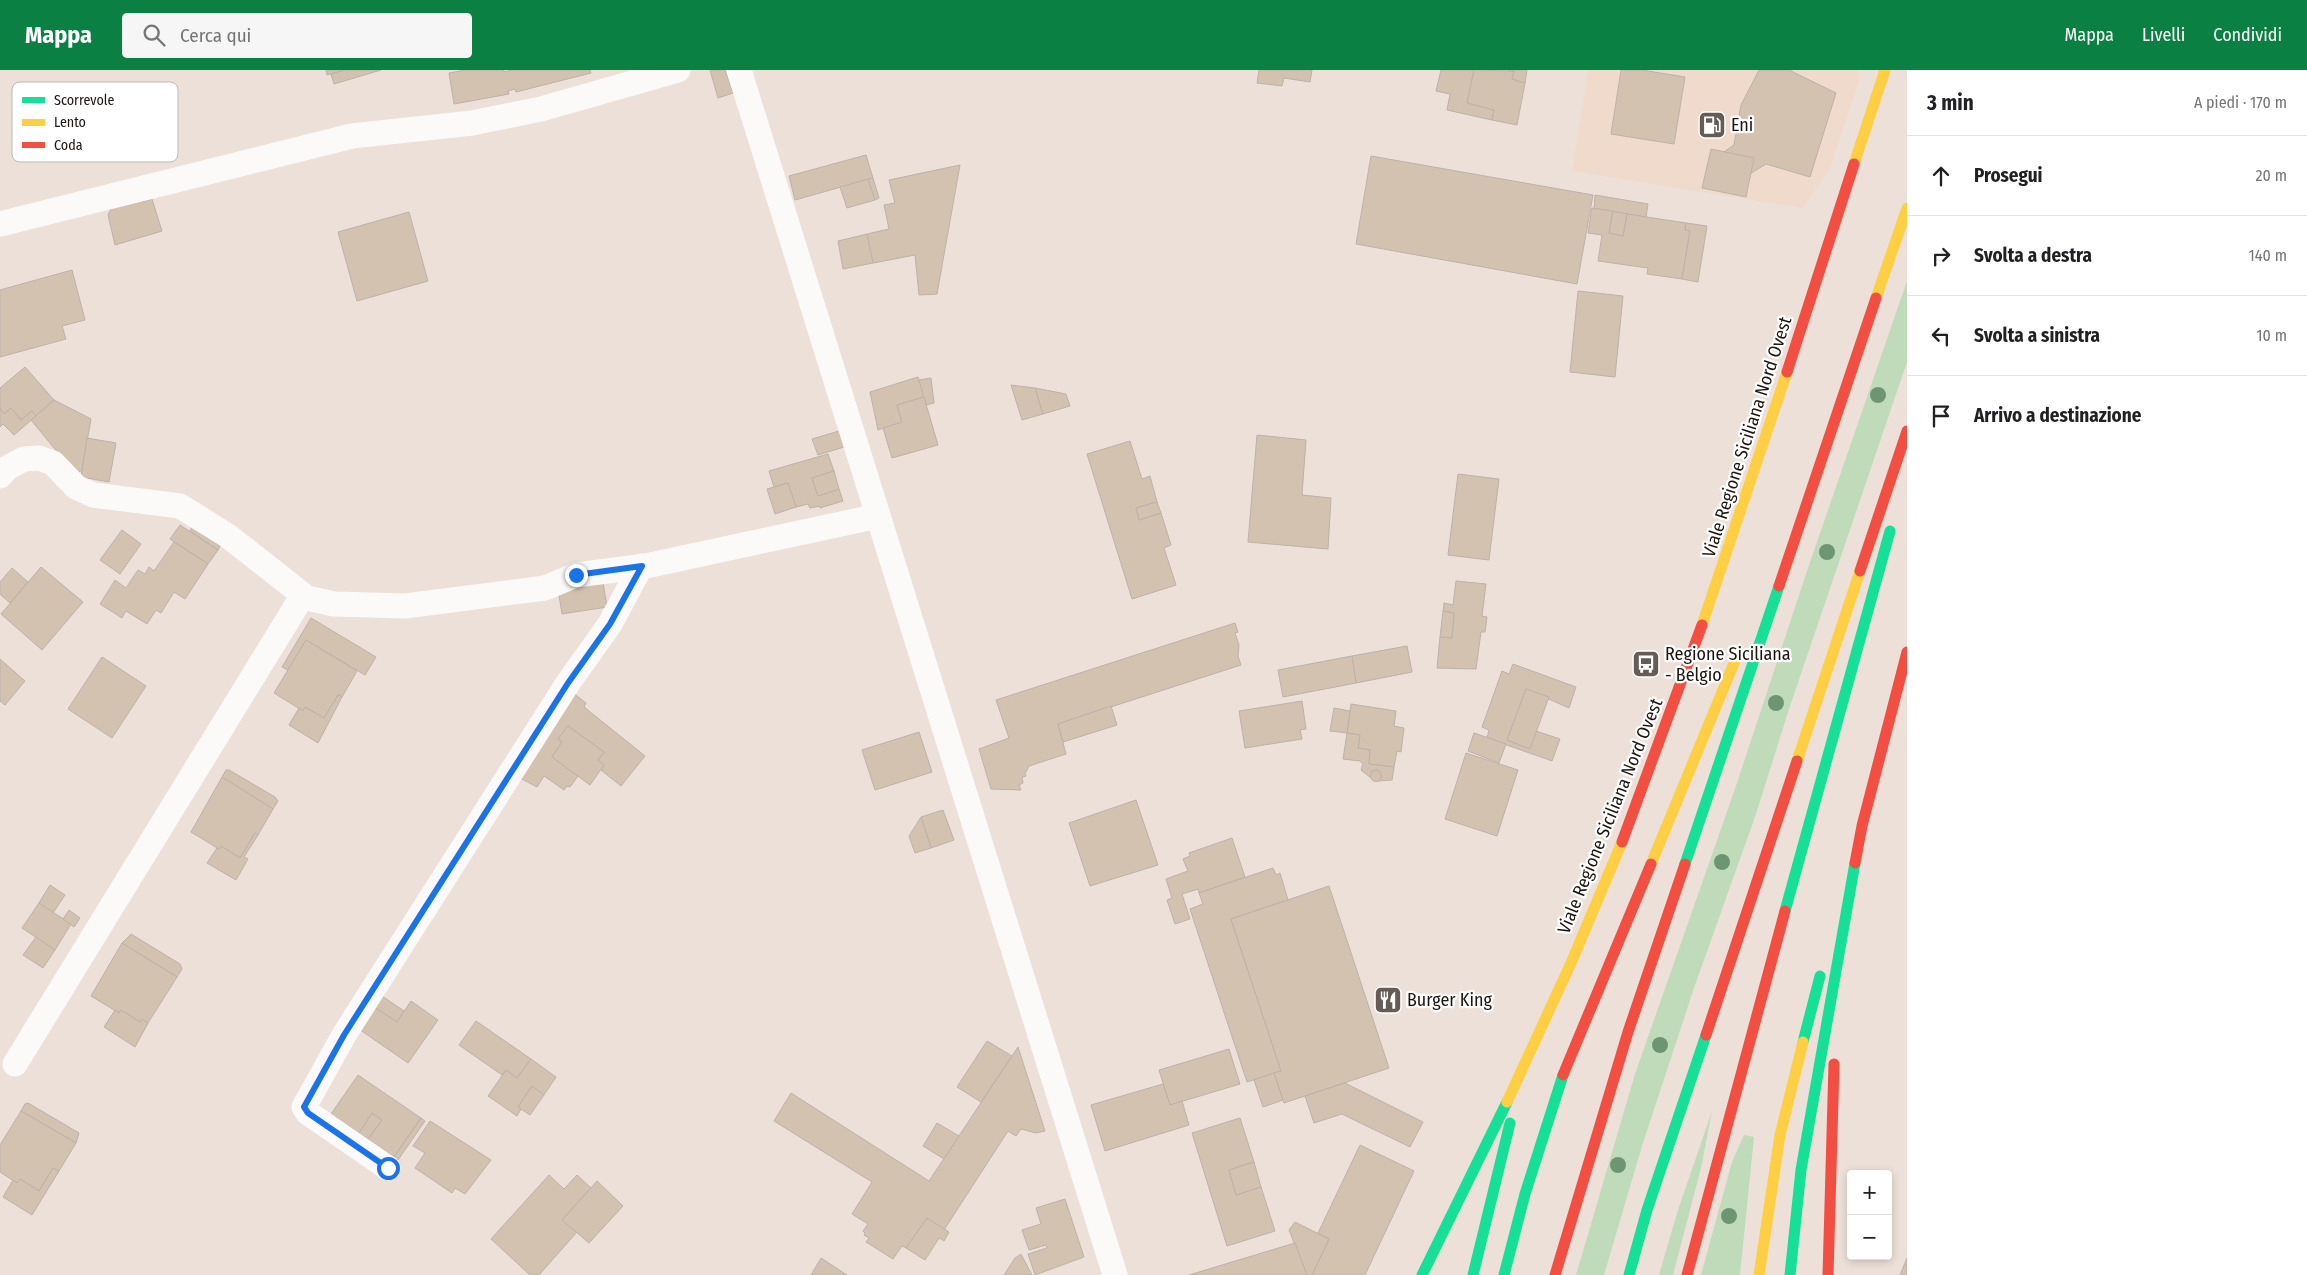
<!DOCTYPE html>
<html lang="it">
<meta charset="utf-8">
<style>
:root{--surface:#fff;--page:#f6f6f6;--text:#202124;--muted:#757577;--line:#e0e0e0;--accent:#0b8043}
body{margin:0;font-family:"Fira Sans Condensed",sans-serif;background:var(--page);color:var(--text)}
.controls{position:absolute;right:15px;bottom:15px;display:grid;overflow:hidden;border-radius:5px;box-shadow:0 2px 8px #0003}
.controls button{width:45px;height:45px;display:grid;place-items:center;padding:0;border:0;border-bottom:1px solid var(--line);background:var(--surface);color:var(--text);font:25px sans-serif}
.stop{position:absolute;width:15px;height:15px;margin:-11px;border:4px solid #1a73e8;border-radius:50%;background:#fff}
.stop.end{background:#1a73e8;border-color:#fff;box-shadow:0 1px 5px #0008}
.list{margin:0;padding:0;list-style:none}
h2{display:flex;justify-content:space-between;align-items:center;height:65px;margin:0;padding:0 20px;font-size:21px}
h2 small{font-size:16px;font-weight:400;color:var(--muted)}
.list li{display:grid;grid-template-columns:32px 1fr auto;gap:15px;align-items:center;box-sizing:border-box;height:80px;padding:0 20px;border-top:1px solid var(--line)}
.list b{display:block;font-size:19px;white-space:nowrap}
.list em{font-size:16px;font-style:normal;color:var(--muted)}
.icon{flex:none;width:28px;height:28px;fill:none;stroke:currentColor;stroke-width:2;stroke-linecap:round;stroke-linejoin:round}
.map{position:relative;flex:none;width:1907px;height:1205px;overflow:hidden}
header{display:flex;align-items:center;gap:30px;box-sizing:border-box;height:70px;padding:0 25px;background:var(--accent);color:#fff}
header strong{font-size:24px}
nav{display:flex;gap:28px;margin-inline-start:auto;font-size:18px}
.search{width:350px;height:45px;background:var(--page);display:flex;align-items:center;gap:12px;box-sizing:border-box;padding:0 18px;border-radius:5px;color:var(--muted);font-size:19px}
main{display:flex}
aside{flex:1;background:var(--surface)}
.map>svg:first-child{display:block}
.built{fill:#f0dacb}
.green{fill:#c0dbb9}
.building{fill:#d3c2b0;stroke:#bbb2ab}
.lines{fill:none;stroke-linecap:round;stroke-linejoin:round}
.street{stroke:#fcfaf9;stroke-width:25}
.fast{stroke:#16e098;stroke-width:11}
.slow{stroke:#ffcf43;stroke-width:11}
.jam{stroke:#f24e42;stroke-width:11}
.tree{fill:#6e9571}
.route{stroke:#1a73e8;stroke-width:6}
.labels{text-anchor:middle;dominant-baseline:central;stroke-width:4.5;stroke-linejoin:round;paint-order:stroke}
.poi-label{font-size:18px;fill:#1d1510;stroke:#fff;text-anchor:start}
.street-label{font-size:18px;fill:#1d1510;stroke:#fff}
.key{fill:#fff;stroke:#bbb9b7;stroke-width:1}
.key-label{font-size:14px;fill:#1d1510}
</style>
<header>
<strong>Mappa</strong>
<div class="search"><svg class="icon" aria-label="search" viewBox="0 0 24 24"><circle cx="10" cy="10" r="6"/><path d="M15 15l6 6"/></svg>Cerca qui</div>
<nav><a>Mappa</a><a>Livelli</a><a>Condividi</a></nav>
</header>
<main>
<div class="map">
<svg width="1907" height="1205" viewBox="0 0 1907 1205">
<rect width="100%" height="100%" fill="#ede0d8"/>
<!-- built -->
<polygon class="built" points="1588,0 1857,0 1859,10 1829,101 1802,138 1572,101"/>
<!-- green -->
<g class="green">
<polygon points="1907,211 1907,292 1789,639 1756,744 1694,918 1642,1076 1604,1205 1576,1205 1635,1004 1735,719 1807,501"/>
<polygon points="1712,1041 1701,1098 1673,1205 1659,1205 1677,1143"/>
<polygon points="1744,1065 1754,1067 1740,1205 1701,1205 1732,1092"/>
</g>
<!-- building -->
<g class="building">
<polygon points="326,0 345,0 327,5"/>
<polygon points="345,0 381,0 334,14 331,4"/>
<polygon points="465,0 504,0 504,2 511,0 590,0 591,3 516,22 515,19 508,21 509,24 454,34 449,3"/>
<polygon points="710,0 725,0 733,23 718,28"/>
<polygon points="1259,0 1312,0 1310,12 1284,8 1282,16 1257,13"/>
<polygon points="1441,0 1474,0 1467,33 1494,40 1492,50 1447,40 1450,24 1436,21"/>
<polygon points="1474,0 1514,1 1512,9 1525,13 1517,55 1492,50 1494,40 1467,33"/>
<polygon points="1508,0 1527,0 1525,13 1512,9 1514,1"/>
<polygon points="1621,0 1642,0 1685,7 1674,74 1611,64"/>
<polygon points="1759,0 1789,0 1836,23 1810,107 1766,94 1735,113 1718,86 1734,75 1741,35"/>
<polygon points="1711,79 1754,88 1746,127 1702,118"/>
<polygon points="866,85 873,108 795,130 789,106"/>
<polygon points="1371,86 1593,125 1577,214 1356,174"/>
<polygon points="960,95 937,224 919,225 915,185 873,193 867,164 889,159 884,135 895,133 889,110"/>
<polygon points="873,108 879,128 875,130 868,109"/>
<polygon points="868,109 875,130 847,138 840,117"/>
<polygon points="138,121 142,132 152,129 162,161 115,175 108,145 116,128"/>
<polygon points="1595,125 1648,134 1646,147 1594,139"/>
<polygon points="1592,138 1613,141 1609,163 1623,166 1627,144 1686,153 1685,160 1690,161 1682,209 1647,204 1648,198 1598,191 1602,165 1588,163"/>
<polygon points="1613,141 1627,144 1623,166 1609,163"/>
<polygon points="409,142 428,211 357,231 338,162"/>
<polygon points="1686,153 1707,156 1698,212 1682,209 1690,161 1685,160"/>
<polygon points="867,164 873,193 843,199 838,171"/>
<polygon points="72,200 85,250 62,256 66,269 0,287 0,220"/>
<polygon points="1578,221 1623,226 1615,307 1570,302"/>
<polygon points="25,297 54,330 36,346 32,341 21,350 11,338 4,344 0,338 0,318"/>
<polygon points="918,307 924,327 897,335 902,352 878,360 870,322"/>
<polygon points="931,308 934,333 926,335 919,310"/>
<polygon points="1011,315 1035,318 1043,344 1022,350"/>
<polygon points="1035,318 1066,324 1070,336 1043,344"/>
<polygon points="924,327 938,375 892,388 883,358 902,352 897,335"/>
<polygon points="54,330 91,349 82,400 78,403 73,401 31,350"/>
<polygon points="0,338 4,344 11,338 21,350 32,341 36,346 14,365 3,354 0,357"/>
<polygon points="839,361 844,377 818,385 812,369"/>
<polygon points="1257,365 1306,370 1302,425 1331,428 1328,479 1248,472"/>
<polygon points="87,368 116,373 109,412 81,407"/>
<polygon points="1130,371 1142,409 1150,406 1157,432 1136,438 1139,450 1161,443 1171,475 1164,478 1176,515 1132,529 1087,384"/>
<polygon points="828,384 834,401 812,408 818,426 839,419 843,431 820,438 820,436 810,438 808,434 796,437 788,413 774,417 769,401"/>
<polygon points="834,401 839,419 818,426 812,408"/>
<polygon points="1458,404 1499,409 1489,490 1448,485"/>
<polygon points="788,413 796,437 775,444 767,419"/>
<polygon points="1157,432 1161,443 1139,450 1136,438"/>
<polygon points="180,455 218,480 208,494 170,469"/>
<polygon points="192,457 220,476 218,480 190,461"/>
<polygon points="122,460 141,474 120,504 100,490"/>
<polygon points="174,472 208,494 185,529 174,522 161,543 156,540 147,554 126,541 122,548 100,534 115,510 126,518 138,500 145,504 149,497 154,501"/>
<polygon points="41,497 83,532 42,580 1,544"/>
<polygon points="12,498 28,512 10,533 0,524 0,512"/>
<polygon points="602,506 607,537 562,544 558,519"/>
<polygon points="1456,511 1486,514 1482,546 1487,547 1485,562 1481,562 1476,599 1437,598 1440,567 1452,568 1454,543 1443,541 1444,533 1453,535"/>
<polygon points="1443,541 1454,543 1452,568 1440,567"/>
<polygon points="311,548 376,587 365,605 306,570 288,600 282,597"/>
<polygon points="1235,553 1238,562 1235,563 1239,575 1238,586 1241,595 1058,654 1066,684 1029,696 1025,704 1026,706 1022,707 1023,713 1019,715 1021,720 991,719 979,679 1009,668 996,630"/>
<polygon points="306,570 357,601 342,627 338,625 324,648 305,637 303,641 274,623"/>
<polygon points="1407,576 1412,602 1356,613 1352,586"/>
<polygon points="1352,586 1356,613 1283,627 1278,600"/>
<polygon points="102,587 146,616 112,668 68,639"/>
<polygon points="0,589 25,611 5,635 0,631"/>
<polygon points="1513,594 1576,617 1569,638 1526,619 1507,670 1530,679 1536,661 1560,669 1552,691 1487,668 1489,660 1482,657 1502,601 1509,604"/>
<polygon points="568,619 586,633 584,637 645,686 621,716 601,700 604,695 598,690 604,682 568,656 558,669 562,672 552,687 578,706 570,717 567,716 564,720 544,706 537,717 520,708"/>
<polygon points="1526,619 1549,627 1530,679 1507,670"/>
<polygon points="338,625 342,627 318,673 289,655 299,638 303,641 305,637 324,648"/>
<polygon points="1302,631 1306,659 1300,660 1302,669 1245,678 1239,641"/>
<polygon points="1351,634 1396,641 1394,656 1404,658 1401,682 1397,681 1394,697 1369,694 1370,680 1358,678 1360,665 1347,663"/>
<polygon points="1111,636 1117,655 1063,672 1058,654"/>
<polygon points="1334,638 1350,641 1347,663 1330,661"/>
<polygon points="568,656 604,682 598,690 604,695 590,715 552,687 562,672 558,669"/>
<polygon points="919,662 932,702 875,720 862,680"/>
<polygon points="1347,663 1360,665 1358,678 1370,680 1369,694 1394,697 1392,710 1378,711 1381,703 1377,699 1372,701 1371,708 1361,700 1363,694 1360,691 1343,689"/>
<polygon points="1474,663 1506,674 1499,693 1468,681"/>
<polygon points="1466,683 1518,700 1497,766 1445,749"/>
<polygon points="226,700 229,700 275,727 278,731 273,739 222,707"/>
<circle cx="1376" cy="706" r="5.5"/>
<polygon points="222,707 273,739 258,765 255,763 240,788 221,776 219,779 191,762"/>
<polygon points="1136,730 1158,795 1090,816 1069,753"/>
<polygon points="943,740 954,770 931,778 921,747"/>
<polygon points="921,747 931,778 915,783 909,766"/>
<polygon points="255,763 258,765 244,787 248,789 236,810 207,793 217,778 219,779 221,776 240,788"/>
<polygon points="1232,768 1245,807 1199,823 1198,819 1182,824 1190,849 1175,854 1167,830 1172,828 1166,809 1188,801 1183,789 1190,786 1189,783"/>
<polygon points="1273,798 1276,805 1280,803 1288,830 1231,849 1281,1001 1247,1012 1190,839 1203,834 1199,823"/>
<polygon points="50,815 65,825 53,843 39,833"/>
<polygon points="1329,816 1389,998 1284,1033 1274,1003 1281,1001 1231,849"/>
<polygon points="39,833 71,854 55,880 22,858"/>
<polygon points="69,840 80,848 74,857 63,849"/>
<polygon points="131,864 180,894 182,899 177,907 122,873"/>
<polygon points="36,867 55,880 43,898 23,885"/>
<polygon points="122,873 177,907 148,953 142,949 140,952 121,940 119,943 91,926"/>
<polygon points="379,924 404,941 397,952 371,935"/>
<polygon points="411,931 438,950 408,993 356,957 371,935 397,952"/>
<polygon points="115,940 119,943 121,940 140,952 142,949 148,953 135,977 104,957"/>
<polygon points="476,951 531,989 517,1008 506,1000 502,1005 459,975"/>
<polygon points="987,971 1012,986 981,1032 957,1017"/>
<polygon points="1018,977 1045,1061 1036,1063 1021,1059 1016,1066 1008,1061 944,1160 927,1148 906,1178 902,1176 893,1189 866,1172 869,1168 864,1165 865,1163 863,1161 868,1154 852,1144 872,1112 774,1051 791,1023 929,1111"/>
<polygon points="1229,979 1240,1014 1170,1035 1159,1000"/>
<polygon points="531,989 556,1007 544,1025 532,1016 518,1037 521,1039 517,1046 488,1026 506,1000 517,1008"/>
<polygon points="1274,1003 1283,1030 1263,1037 1254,1010"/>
<polygon points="358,1005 421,1048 394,1087 368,1069 382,1050 372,1043 359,1063 331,1044"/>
<polygon points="1345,1013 1423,1052 1410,1077 1342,1044 1314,1053 1305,1026"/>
<polygon points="1163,1014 1170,1035 1182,1031 1189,1055 1105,1081 1091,1035"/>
<polygon points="532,1016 544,1025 530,1045 518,1037"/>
<polygon points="28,1033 79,1063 76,1073 21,1041 25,1034"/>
<polygon points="21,1041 76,1073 59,1101 53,1098 39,1121 20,1109 17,1113 0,1102 0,1075"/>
<polygon points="372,1043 382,1050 368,1069 359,1063"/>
<polygon points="421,1048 425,1051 398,1090 394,1087"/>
<polygon points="1240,1048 1254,1092 1229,1100 1236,1125 1261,1117 1275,1161 1227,1176 1192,1063"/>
<polygon points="430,1051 491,1090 465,1124 455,1118 452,1123 415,1098 425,1083 413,1076"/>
<polygon points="937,1053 959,1066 944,1089 923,1076"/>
<polygon points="1360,1075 1414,1101 1365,1205 1312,1205 1329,1169 1318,1163"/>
<polygon points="1254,1092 1261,1117 1236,1125 1229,1100"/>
<polygon points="53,1098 59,1101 32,1145 3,1127 13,1110 17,1113 20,1109 39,1121"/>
<polygon points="549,1105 564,1119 577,1105 591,1118 562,1150 577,1162 539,1205 530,1205 491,1169"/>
<polygon points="597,1111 623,1136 589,1173 562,1150"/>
<polygon points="1065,1129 1084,1187 1035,1205 1028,1184 1047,1178 1046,1175 1029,1180 1022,1160 1041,1154 1036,1138"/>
<polygon points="927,1148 949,1162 944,1171 939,1168 925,1190 906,1178"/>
<polygon points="1295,1152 1329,1169 1312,1205 1307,1205 1289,1160"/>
<polygon points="1295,1173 1307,1205 1189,1205"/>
<polygon points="1021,1184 1032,1205 1004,1205 1015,1188"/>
<polygon points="821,1188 844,1203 847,1205 811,1205"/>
<polygon points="1907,1188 1907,1205 1900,1205"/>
</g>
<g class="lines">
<!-- street -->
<g class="street">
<polyline points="739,0 1115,1205"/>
<polyline points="0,154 352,66 472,53 541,39 678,0"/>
<polyline points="0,406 7,398 24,389 39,388 53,393 76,417 93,425 180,436 228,466 307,528 334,534 405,536 545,518 576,505 646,496 878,446"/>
<polyline points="15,994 303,525"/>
<polyline points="388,1098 308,1043 304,1037 344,965 568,613 610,554 641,496"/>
</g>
<!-- fast -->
<g class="fast">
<polyline points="1685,794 1779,516"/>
<polyline points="1785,841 1890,461"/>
<polyline points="1803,972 1820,906"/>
<polyline points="1422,1205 1507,1032"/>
<polyline points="1473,1205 1510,1053"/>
<polyline points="1504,1205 1525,1124 1563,1005"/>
<polyline points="1629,1205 1647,1140 1706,965"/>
<polyline points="1790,1205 1801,1100 1855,793"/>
</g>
<!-- slow -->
<g class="slow">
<polyline points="1854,94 1885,0"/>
<polyline points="1876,228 1907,138"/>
<polyline points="1702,555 1787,302"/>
<polyline points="1797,691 1860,501"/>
<polyline points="1651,794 1739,581"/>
<polyline points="1507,1032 1571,893 1622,772"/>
<polyline points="1759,1205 1780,1065 1803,972"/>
</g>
<!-- jam -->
<g class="jam">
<polyline points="1787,302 1854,94"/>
<polyline points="1860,501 1907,361"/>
<polyline points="1779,516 1876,228"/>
<polyline points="1622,772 1702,555"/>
<polyline points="1855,793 1862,756 1907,582"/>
<polyline points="1706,965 1797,691"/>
<polyline points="1563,1005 1651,794"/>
<polyline points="1555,1205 1628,962 1685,794"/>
<polyline points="1687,1205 1785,841"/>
<polyline points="1828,1205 1834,994"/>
</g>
</g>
<!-- trees -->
<g class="tree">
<circle cx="1878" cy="325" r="8"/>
<circle cx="1827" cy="482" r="8"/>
<circle cx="1776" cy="633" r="8"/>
<circle cx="1722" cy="792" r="8"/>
<circle cx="1660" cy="975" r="8"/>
<circle cx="1618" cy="1095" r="8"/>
<circle cx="1729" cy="1146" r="8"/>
</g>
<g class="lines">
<!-- route -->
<polyline class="route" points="388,1098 308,1043 304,1037 344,965 568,613 610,554 642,496 576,505"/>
</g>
<!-- icons -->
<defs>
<g id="fuel-square" transform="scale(1.4375)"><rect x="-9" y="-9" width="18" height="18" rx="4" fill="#665c56" stroke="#fff"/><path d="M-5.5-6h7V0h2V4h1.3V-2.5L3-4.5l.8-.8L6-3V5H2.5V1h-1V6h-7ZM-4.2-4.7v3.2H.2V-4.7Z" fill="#fff"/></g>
<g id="bus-square" transform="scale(1.4375)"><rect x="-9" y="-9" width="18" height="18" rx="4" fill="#665c56" stroke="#fff"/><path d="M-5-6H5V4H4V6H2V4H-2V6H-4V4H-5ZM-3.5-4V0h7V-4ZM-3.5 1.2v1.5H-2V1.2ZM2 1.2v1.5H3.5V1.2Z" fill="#fff"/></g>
<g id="restaurant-square" transform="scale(1.4375)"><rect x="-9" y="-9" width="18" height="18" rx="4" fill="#665c56" stroke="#fff"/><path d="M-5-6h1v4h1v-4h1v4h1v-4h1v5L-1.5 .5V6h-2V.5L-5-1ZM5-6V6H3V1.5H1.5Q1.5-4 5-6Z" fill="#fff"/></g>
</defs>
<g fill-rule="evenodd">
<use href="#fuel-square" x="1712" y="55"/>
<use href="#bus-square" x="1646" y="594"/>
<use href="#restaurant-square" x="1388" y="930"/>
</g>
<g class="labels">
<!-- poi labels -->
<g class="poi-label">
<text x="1731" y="55">Eni</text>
<text x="1665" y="584">Regione Siciliana<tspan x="1665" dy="21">- Belgio</tspan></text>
<text x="1407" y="930">Burger King</text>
</g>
<!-- street labels -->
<g class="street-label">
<text transform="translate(1747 367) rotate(-72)">Viale Regione Siciliana Nord Ovest</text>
<text transform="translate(1610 746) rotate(-68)">Viale Regione Siciliana Nord Ovest</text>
</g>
</g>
<!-- legend -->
<rect x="12" y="12" width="166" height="80" rx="8" class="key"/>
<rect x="22" y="27" width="23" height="6" fill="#16e098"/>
<rect x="22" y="49" width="23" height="7" fill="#ffcf43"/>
<rect x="22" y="72" width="23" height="6" fill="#f24e42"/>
<g class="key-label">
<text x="54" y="35">Scorrevole</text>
<text x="54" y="57">Lento</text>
<text x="54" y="80">Coda</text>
</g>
</svg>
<div class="controls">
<button>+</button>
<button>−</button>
</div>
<div class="stop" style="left:388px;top:1098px"></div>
<div class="stop end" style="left:576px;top:505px"></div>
</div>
<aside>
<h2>3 min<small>A piedi · 170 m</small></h2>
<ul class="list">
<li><svg class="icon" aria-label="ahead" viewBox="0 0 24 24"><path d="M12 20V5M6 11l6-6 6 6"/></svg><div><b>Prosegui</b></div><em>20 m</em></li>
<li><svg class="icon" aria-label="right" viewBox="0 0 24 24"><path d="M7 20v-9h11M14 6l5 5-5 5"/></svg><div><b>Svolta a destra</b></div><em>140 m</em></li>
<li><svg class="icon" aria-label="left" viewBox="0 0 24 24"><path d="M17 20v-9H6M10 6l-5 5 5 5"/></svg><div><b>Svolta a sinistra</b></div><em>10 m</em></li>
<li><svg class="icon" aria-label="arrive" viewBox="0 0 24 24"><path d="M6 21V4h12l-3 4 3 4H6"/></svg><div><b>Arrivo a destinazione</b></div></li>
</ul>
</aside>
</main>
